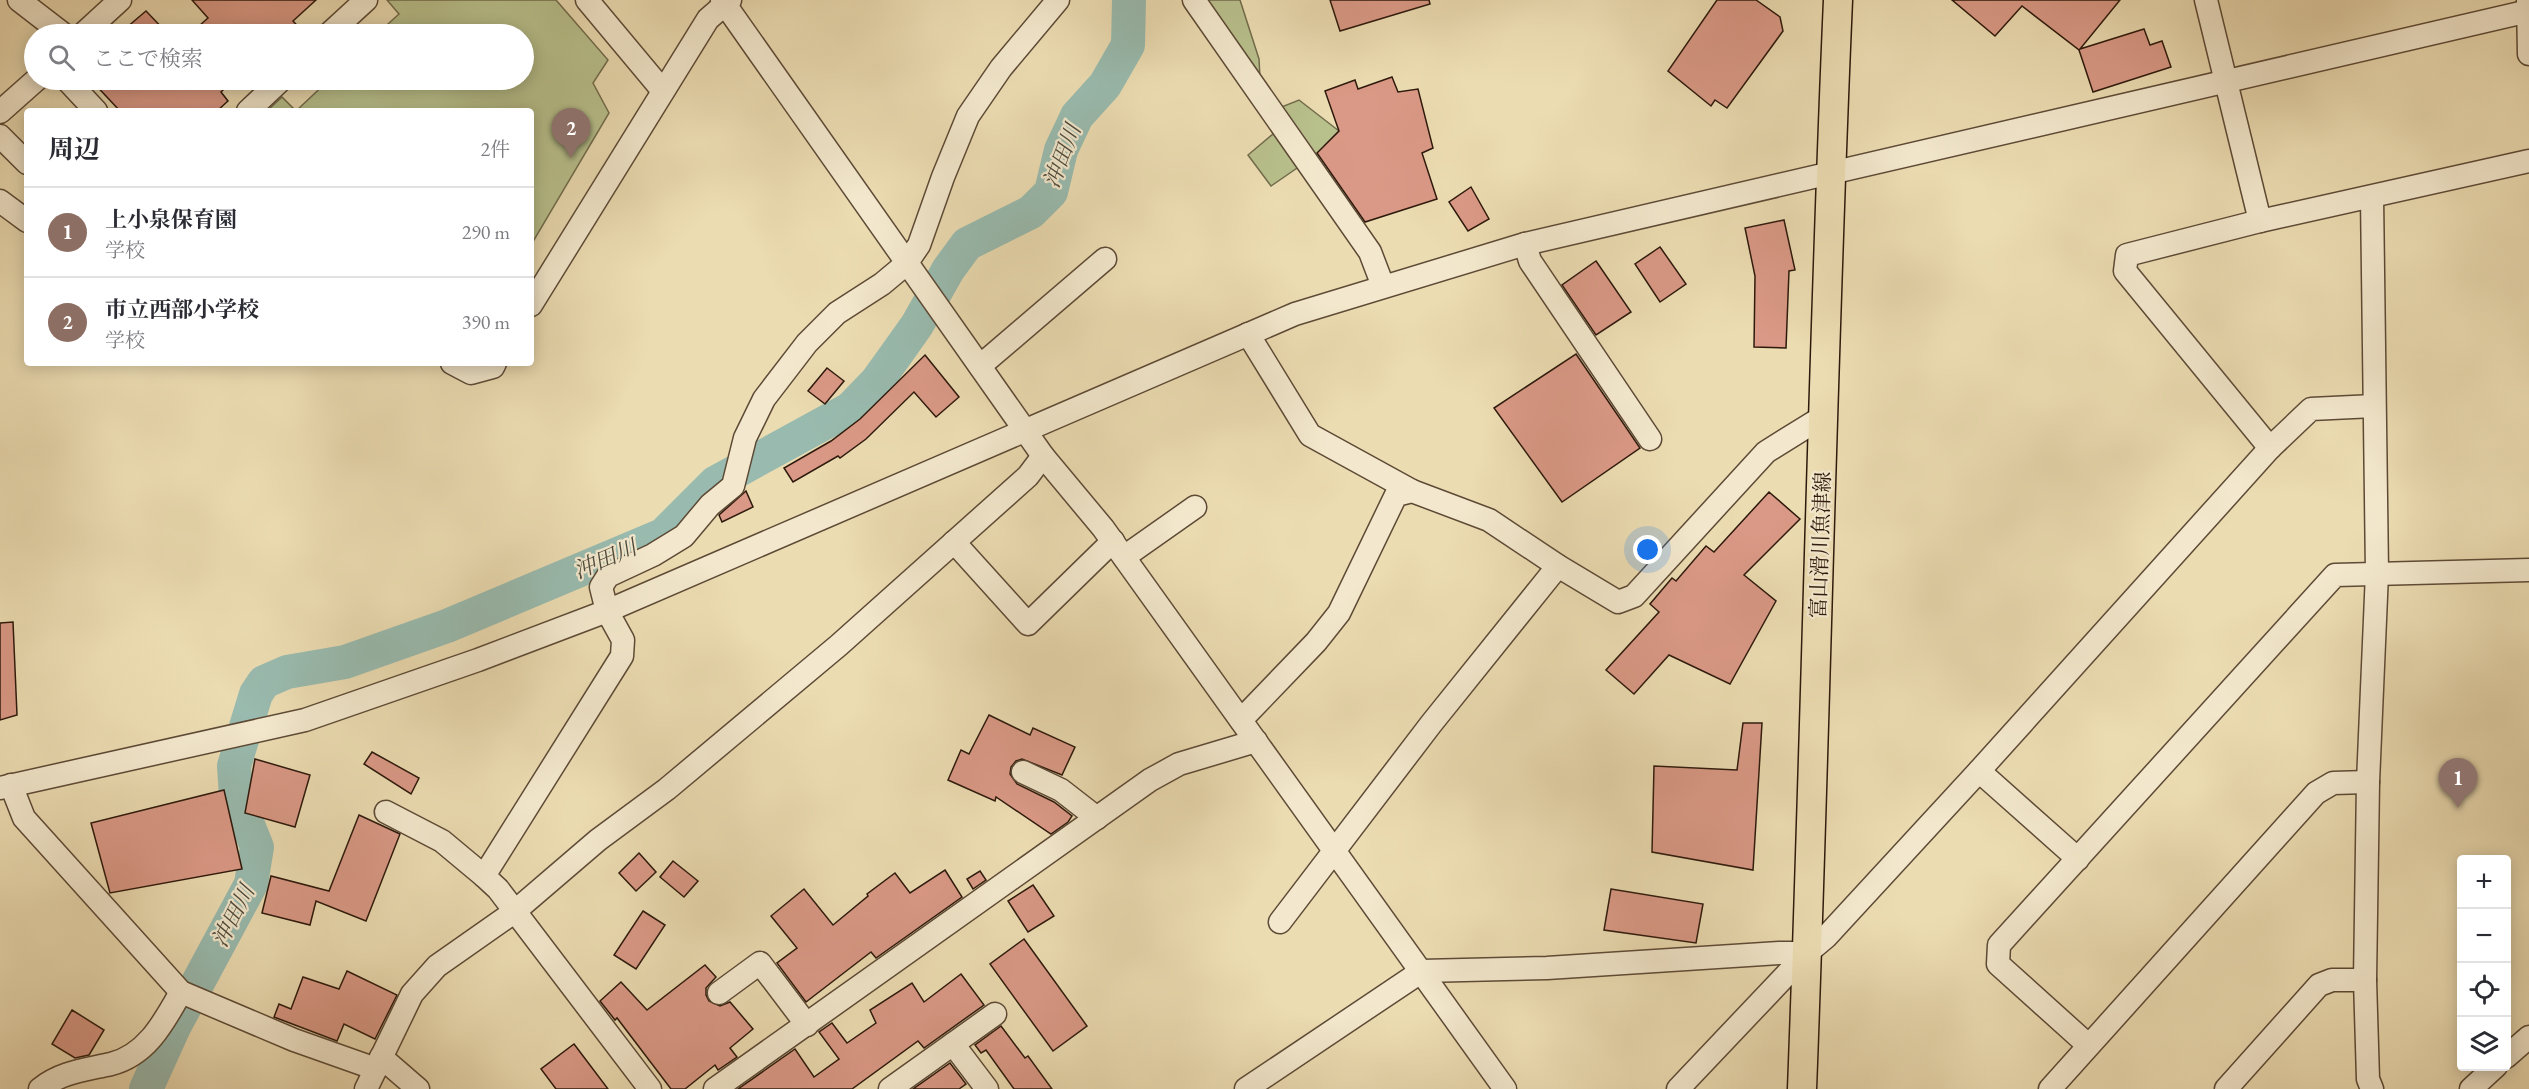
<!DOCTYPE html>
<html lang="ja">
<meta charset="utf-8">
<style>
:root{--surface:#fff;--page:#f7f7f7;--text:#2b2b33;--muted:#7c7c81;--line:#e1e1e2;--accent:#8f2418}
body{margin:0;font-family:"EB Garamond","Noto Serif JP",serif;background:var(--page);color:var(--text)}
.controls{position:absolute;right:18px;bottom:18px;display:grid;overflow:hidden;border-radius:6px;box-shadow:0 3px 15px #0003}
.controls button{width:54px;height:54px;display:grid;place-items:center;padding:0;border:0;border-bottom:2px solid var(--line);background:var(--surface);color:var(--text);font:30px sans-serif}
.you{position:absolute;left:1648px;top:550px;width:21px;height:21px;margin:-15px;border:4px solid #fff;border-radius:50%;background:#1a73e8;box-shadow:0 0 0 9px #1a73e833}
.badge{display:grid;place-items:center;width:39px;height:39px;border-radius:50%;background:var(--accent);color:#fff;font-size:20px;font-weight:700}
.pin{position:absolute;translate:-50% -50px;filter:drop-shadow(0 2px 3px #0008)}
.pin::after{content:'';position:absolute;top:32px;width:21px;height:18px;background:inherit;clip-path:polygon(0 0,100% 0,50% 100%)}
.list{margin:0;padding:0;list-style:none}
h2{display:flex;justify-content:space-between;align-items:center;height:78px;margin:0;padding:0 24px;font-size:26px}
h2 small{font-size:20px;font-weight:400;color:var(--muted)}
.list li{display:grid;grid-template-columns:39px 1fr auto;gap:18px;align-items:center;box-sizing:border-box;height:90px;padding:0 24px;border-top:2px solid var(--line)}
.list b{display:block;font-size:22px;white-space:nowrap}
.list p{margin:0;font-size:20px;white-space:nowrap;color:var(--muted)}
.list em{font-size:20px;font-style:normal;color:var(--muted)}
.icon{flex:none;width:33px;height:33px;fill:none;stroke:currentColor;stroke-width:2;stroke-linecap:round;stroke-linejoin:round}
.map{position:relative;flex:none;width:2529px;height:1089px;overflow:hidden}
.search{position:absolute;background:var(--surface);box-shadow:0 3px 15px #0003;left:24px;top:24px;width:510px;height:66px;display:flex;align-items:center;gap:15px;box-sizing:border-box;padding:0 21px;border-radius:33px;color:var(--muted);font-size:22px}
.panel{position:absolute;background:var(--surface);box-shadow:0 3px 15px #0003;left:24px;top:108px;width:510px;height:258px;border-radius:6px}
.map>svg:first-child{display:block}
.green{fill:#b8c08c;stroke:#726c4c;stroke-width:1.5}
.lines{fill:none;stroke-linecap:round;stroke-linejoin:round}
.river{stroke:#99bbaf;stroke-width:34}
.building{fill:#da9986;stroke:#2d190c;stroke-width:1.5}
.minor-casing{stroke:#5d4a36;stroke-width:25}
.major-casing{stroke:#2d190c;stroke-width:31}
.minor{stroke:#f3e8cd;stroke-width:22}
.major{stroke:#ecdcb2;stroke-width:28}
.labels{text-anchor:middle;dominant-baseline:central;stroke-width:4.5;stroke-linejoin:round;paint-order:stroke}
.street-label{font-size:21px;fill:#2d190c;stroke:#f3e8cd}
.water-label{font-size:22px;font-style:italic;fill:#4d4a3d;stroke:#f3e8cd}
</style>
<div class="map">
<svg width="2529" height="1089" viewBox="0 0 2529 1089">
<rect width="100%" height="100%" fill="#ecdcb2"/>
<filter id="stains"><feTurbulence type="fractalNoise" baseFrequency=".00333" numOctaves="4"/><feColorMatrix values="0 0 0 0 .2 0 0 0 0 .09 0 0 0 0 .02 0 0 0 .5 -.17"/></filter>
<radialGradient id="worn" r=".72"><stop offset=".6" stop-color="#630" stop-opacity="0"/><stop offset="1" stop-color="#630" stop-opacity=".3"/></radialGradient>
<!-- green -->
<g class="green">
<polygon points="387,0 556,0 608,60 593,83 609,113 531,245 531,111 267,111 282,97 296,111 329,80 524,80 524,34 377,34 399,14"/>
<polygon points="1205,0 1240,0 1259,59 1260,78"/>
<polygon points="1299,100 1339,131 1316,155 1271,186 1248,155 1273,134 1279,108"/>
</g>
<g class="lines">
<!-- river -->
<polyline class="river" points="146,1089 174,1027 251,884 257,847 236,795 234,766 256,694 264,682 287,672 345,662 447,626 663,535 715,483 850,409 877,381 895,356 917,325 948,270 967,244 1031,212 1051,192 1061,150 1077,116 1105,85 1128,45 1129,0"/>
</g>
<!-- building -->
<g class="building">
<polygon points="192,0 316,0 293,21 305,34 190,34 208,18"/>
<polygon points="1330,0 1429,0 1430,4 1340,31"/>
<polygon points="1717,0 1756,0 1780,17 1783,31 1727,108 1715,100 1711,106 1668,71"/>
<polygon points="1952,0 2120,0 2080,49 2144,29 2150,45 2162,41 2171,67 2093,92 2079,50 2022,6 1995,36"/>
<polygon points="146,11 168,34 119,34"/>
<polygon points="1392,77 1398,92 1418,89 1433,148 1422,153 1437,199 1365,222 1317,153 1339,131 1325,91 1355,80 1358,89"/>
<polygon points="91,80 233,80 221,92 228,101 217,111 120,111"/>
<polygon points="1471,187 1489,219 1468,231 1449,202"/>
<polygon points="1784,220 1795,270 1789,271 1786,348 1754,347 1755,276 1745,228"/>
<polygon points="1660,247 1686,284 1660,302 1635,264"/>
<polygon points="1596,261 1631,312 1596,335 1562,285"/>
<polygon points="1576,354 1640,448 1562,502 1494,408"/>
<polygon points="925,355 959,397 936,417 914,392 866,439 840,458 838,456 793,482 784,468 831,441 860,419"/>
<polygon points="827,368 844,381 825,404 808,391"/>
<polygon points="746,491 753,507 722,522 719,515"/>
<polygon points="1769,492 1800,519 1744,575 1776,601 1730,684 1669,655 1634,694 1606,670 1659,612 1650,604 1672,578 1676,581 1706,546 1714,552"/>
<polygon points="13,622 17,715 0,720 0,623"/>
<polygon points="989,715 1030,735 1033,728 1075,747 1062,775 1022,759 1016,761 1011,767 1010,774 1017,784 1054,802 1072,816 1068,822 1051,834 996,797 995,801 948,780 961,750 969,754"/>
<polygon points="1743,723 1762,723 1753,870 1652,852 1654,766 1737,770"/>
<polygon points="372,752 419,778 411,794 364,764"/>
<polygon points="255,759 310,775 295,827 245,813"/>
<polygon points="224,790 242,869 110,893 91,823"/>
<polygon points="359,815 400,834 366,921 316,901 310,925 262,913 271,876 329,891"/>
<polygon points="639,853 656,872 636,891 619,873"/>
<polygon points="673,861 698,881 684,897 660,877"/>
<polygon points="945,870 962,897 876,958 871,952 806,1002 777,963 797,948 771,916 804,889 833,925 868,896 867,894 895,873 910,893"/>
<polygon points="980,871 986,880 973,889 967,879"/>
<polygon points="1033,885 1054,916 1028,932 1008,901"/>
<polygon points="1611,889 1703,904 1696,943 1604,930"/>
<polygon points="643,911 665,925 636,969 614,955"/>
<polygon points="1024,939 1087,1026 1053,1051 990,964"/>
<polygon points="705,965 716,977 706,988 706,995 709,1001 720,1006 730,1002 753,1029 730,1048 737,1057 718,1070 715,1065 685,1089 671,1089 617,1018 615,1020 600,1001 621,982 647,1010"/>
<polygon points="347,971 397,995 375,1039 344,1024 337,1041 274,1017 279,1004 291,1009 303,977 339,989"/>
<polygon points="961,974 984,1005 924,1048 918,1041 852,1089 738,1089 795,1049 814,1077 839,1059 819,1032 832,1023 847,1043 876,1023 870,1010 912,983 924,1002"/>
<polygon points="72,1010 104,1030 89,1055 75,1058 52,1044"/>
<polygon points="1001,1026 1025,1058 1028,1056 1052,1089 1014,1089 986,1050 981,1053 975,1045"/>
<polygon points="574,1044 608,1089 556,1089 541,1069"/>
<polygon points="950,1063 966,1084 959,1089 913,1089"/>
</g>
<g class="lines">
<!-- minor casing -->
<g class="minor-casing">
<g id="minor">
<polyline points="19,0 63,34"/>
<polyline points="587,0 663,91"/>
<polyline points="722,0 1043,456 1103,528 1505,1089"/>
<polyline points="1194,0 1370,252 1383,286"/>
<polyline points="2206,0 2260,221"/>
<polyline points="2528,0 2529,54"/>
<polyline points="83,34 120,0"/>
<polyline points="329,34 366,0"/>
<polyline points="67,80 96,111"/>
<polyline points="248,111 281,80"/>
<polyline points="0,112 36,80"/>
<polyline points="0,136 27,163"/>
<polyline points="2372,197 2377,573 2368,782 2365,980 2368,1079 2372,1089"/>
<polyline points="0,201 27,221"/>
<polyline points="1525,244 1530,261 1650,439"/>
<polyline points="531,305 708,19 730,0"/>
<polyline points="1248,334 1310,435 1412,491"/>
<polyline points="452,363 471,373 493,367 495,363"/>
<polyline points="980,366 1105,259"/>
<polyline points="2270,448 2125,271 2127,255 2260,221 2529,161"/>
<polyline points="954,542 1028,624 1113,541"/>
<polyline points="1124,557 1195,507"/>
<polyline points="1241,720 1316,642 1339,613 1396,495 1412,491 1489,520 1558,566 1618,602 1634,596 1766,452 1824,416"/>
<polyline points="1979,771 2078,859"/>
<polyline points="1023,772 1061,790 1097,818"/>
<polyline points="11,785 24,818 181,992 294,1040 376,1069"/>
<polyline points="0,788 305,720 478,660 607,611 1295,314 1525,244 2529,11"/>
<polyline points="386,812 442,841 484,876"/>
<polyline points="1280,922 1431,724 1558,566"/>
<polyline points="719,993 760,963 807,1025"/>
<polyline points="953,1044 987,1089"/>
<polyline points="2088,1045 1998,964 1999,945 2335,575 2529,570"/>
<polyline points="381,1057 418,1089"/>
<polyline points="2506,1057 2529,1037"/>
<path d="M40 1089C61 1072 85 1070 111 1064 147 1055 164 1022 181 992"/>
<polyline points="366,1089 412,994 437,966 514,912 598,840 667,789 839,645 1028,476 1043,456"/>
<polyline points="650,1089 498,889 484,876 622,656 623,640 607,611 601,587 608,576 653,555 684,536 710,505 733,486 745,438 764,399 807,343 837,313 882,284 906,264 919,245 943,177 968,116 1001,68 1058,0"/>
<polyline points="715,1089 1150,780 1179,764 1256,741"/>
<polyline points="890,1089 995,1014"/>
<polyline points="1246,1089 1422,971 1547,968 1779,953 1807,953"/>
<polyline points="1678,1089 1807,953 1826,937 1979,771 2270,448 2311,409 2374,406"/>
<polyline points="2050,1089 2316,793 2333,783 2368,782"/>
<polyline points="2226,1089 2319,985 2332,980 2365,980"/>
<polyline points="2471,1089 2496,1066"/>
</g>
</g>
<!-- major casing -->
<g class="major-casing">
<path id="major" d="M1802 1089C1816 726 1822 363 1838 0"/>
</g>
<!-- minor -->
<use href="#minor" class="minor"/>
<!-- major -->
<use href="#major" class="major"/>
</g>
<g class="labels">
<!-- street labels -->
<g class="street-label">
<text transform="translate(1820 545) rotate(-88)">富山滑川魚津線</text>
</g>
<!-- water labels -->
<g class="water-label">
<text transform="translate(1062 156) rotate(-69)">沖田川</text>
<text transform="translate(605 559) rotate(-23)">沖田川</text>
<text transform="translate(233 916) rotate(-63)">沖田川</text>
</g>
</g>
<rect width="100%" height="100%" filter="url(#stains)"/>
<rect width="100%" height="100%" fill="url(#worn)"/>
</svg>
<div class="controls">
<button>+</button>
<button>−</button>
<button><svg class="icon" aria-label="locate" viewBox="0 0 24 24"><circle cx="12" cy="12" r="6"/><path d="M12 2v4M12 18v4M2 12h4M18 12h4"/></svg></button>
<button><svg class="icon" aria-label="layers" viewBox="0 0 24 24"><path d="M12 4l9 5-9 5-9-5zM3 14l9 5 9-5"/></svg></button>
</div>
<div class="you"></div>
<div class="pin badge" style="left:2458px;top:808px;background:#8d6e63">1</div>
<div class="pin badge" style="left:571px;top:158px;background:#8d6e63">2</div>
<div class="search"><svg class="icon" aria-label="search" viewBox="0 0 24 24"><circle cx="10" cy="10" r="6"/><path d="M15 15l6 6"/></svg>ここで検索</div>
<section class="panel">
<h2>周辺<small>2件</small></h2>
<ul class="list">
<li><span class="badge" style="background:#8d6e63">1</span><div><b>上小泉保育園</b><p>学校</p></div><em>290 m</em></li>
<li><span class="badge" style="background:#8d6e63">2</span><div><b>市立西部小学校</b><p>学校</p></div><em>390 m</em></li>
</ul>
</section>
</div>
